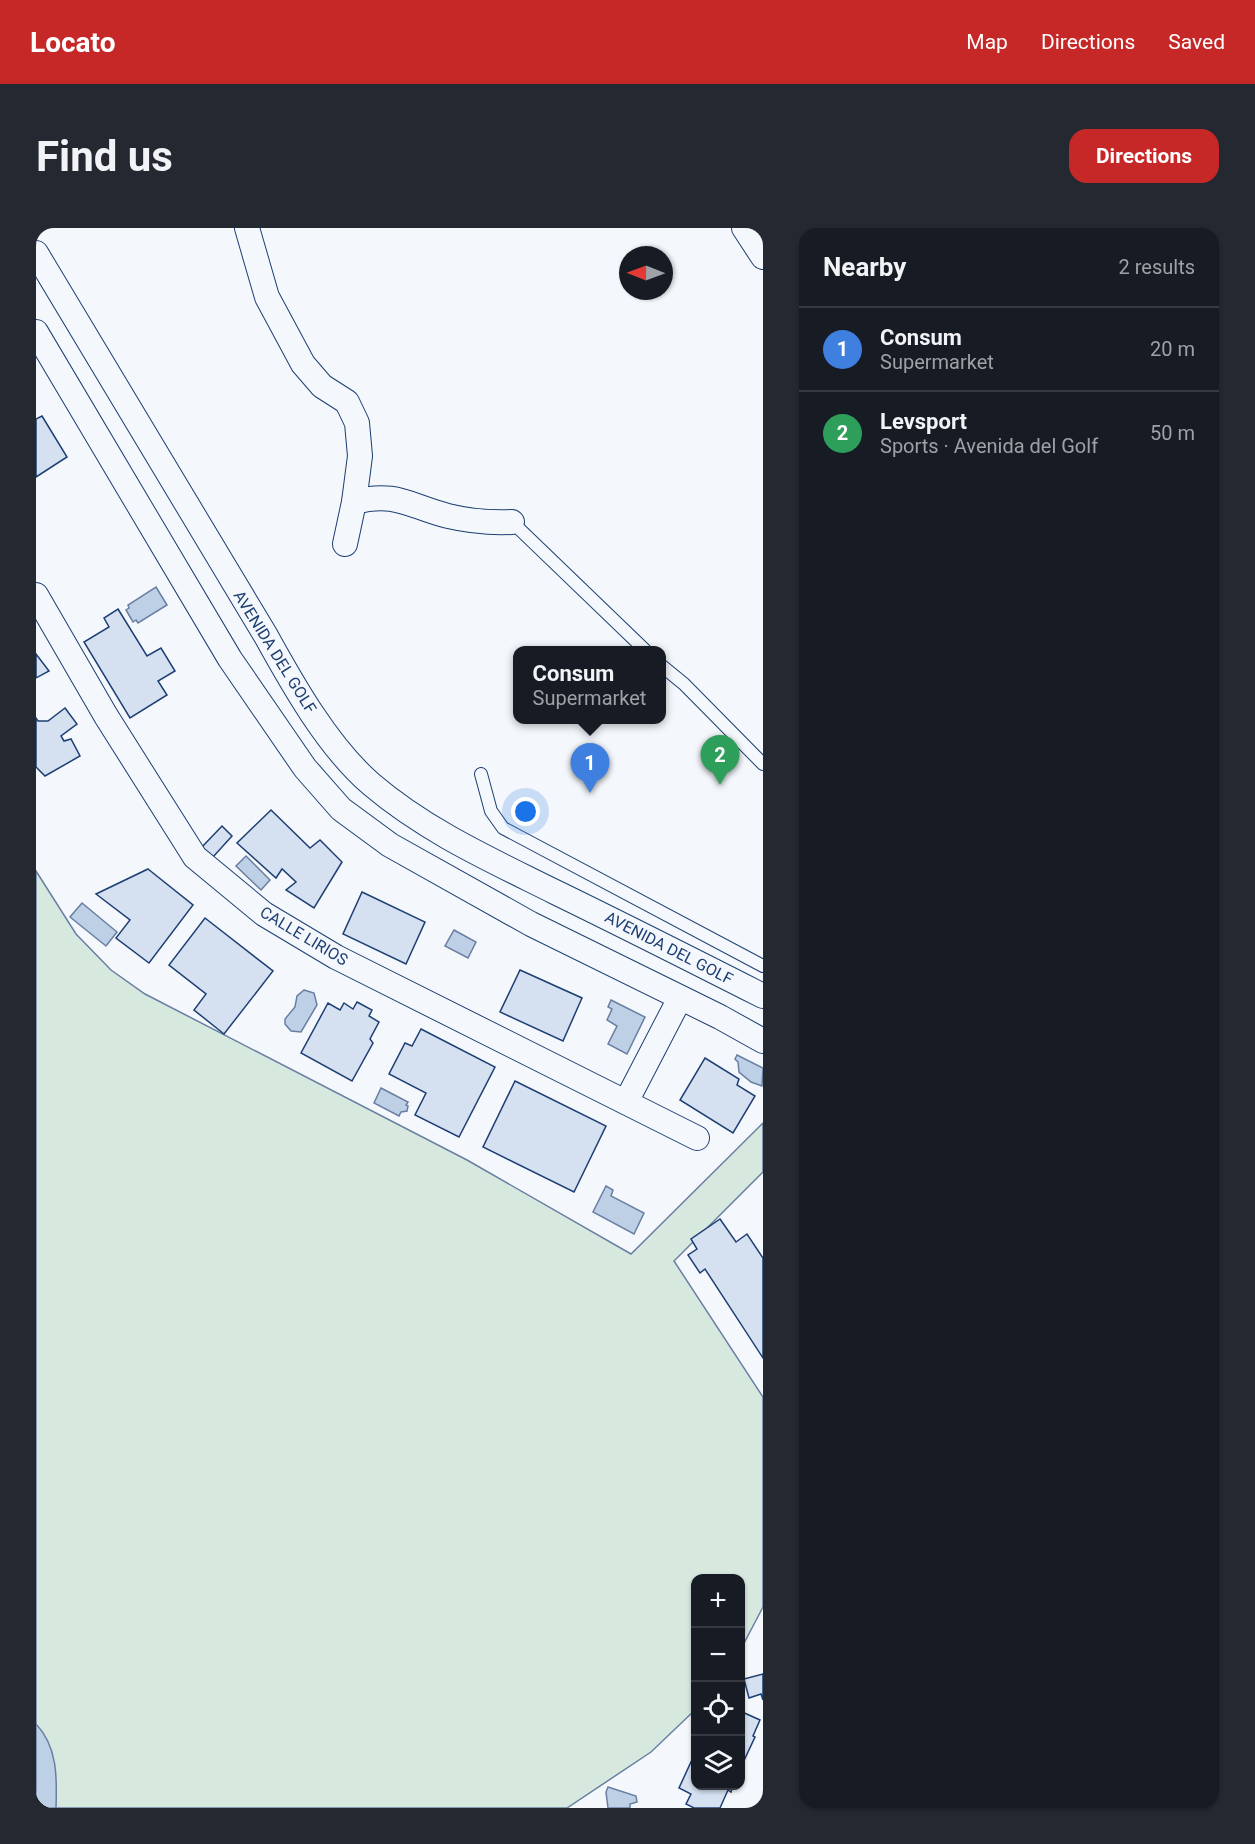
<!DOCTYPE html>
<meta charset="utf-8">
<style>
:root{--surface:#171b24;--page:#242831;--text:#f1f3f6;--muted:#9ea1a6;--line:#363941;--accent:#c62828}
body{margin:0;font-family:Roboto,sans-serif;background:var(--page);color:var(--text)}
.controls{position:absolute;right:18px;bottom:18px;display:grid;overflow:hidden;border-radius:12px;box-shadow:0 2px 4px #0004}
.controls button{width:54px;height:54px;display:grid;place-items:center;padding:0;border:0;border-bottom:2px solid var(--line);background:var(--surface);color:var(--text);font:30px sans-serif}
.compass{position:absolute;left:583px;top:18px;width:54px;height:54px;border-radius:50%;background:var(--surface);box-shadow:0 2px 4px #0004;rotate:271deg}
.you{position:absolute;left:490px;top:584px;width:21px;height:21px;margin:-15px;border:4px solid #fff;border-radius:50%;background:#1a73e8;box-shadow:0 0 0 9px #1a73e833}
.badge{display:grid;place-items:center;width:39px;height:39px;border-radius:50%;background:var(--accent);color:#fff;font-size:20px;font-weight:700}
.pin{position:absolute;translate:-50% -50px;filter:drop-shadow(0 2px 3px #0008)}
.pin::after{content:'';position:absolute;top:32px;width:21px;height:18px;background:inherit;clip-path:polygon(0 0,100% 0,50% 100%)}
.popup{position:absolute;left:477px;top:418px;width:153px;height:78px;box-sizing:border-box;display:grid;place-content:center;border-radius:12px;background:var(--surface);filter:drop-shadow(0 2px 4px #0005);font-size:20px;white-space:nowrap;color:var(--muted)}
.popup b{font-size:22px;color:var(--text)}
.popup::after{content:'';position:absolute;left:50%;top:100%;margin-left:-12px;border:12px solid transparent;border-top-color:var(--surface)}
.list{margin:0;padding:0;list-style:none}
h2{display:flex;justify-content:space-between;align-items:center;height:78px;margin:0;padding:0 24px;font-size:26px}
h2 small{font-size:20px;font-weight:400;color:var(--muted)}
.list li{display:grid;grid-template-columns:39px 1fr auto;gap:18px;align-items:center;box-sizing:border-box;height:84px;padding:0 24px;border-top:2px solid var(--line)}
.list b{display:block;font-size:22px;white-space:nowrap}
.list p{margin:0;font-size:20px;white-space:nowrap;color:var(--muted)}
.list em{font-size:20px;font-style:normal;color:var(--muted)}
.icon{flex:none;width:33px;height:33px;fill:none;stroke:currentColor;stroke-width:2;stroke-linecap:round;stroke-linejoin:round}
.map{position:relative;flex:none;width:727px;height:1580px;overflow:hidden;border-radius:18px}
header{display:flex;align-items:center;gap:36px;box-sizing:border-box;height:84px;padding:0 30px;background:var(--accent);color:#fff}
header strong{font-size:28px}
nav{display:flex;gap:33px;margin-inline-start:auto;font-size:21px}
.intro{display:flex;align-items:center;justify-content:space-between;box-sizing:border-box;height:144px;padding:0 36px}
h1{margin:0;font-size:42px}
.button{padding:15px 27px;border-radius:18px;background:var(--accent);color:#fff;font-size:21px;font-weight:700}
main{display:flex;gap:36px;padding:0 36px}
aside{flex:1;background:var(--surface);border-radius:18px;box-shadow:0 2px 4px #0004}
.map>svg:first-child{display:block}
.green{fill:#d7e8df;stroke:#687fa3;stroke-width:1.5}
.water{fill:#bed0e5;stroke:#687fa3;stroke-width:1.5}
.building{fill:#d5e0f0;stroke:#1d3f73;stroke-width:1.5}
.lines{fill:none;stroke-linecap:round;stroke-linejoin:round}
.service-casing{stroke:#1d3f73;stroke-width:14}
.minor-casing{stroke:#1d3f73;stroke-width:26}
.service{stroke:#f4f7fb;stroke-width:12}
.minor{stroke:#f4f7fb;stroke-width:24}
.labels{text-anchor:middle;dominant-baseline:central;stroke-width:4.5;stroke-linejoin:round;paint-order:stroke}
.street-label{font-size:16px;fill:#1d3f73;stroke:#f4f7fb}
</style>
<header>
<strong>Locato</strong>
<nav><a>Map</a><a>Directions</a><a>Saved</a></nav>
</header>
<div class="intro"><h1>Find us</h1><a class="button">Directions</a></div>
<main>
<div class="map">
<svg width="727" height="1580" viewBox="0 0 727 1580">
<rect width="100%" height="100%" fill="#f4f7fb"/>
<!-- green -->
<polygon class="green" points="0,643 40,706 75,742 109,766 431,932 595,1026 727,895 727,944 638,1033 727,1169 727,1379 705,1421 704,1350 660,1350 659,1482 615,1524 531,1580 0,1580"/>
<!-- water -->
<g class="water">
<polygon points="120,359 131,377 102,395 100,392 97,394 90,382 93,380 92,377"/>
<polygon points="210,628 234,652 225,662 200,638"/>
<polygon points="46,675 81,704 70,718 34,689"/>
<polygon points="418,702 440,714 432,730 409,718"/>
<polygon points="268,762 278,765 281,777 265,804 255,803 249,796 249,791 259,779 261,768"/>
<polygon points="575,772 609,789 591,826 572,816 581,798 571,792 576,781 572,779"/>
<polygon points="701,827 727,840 726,858 715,854 703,844 702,834 699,831"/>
<polygon points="345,860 372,874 370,877 372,878 371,883 365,884 363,888 338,875"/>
<polygon points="570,958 577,962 575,968 608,985 598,1006 557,984"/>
<path d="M0 1496C22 1519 21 1551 20 1580H0Z"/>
<polygon points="572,1559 600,1568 601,1574 594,1576 594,1580 572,1580 570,1564"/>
</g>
<!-- building -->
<g class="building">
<polygon points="6,188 31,229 0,249 0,191"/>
<polygon points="82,381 111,428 125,420 139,443 122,453 131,467 94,490 48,414 73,399 68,390"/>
<polygon points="0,426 13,443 0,450"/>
<polygon points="29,480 41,496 25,508 28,513 35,511 44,528 9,548 0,539 0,490 2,493 12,493"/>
<polygon points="235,582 274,620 284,612 306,634 278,680 250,662 260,654 246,641 240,650 201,615"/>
<polygon points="186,598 196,608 177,629 166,619"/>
<polygon points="112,641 157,677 113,735 80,710 94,692 60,666"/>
<polygon points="326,664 389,694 370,736 307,706"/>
<polygon points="169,690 237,743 188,806 158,782 170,766 133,737"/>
<polygon points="484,742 546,770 527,813 464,784"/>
<polygon points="321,774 336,782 333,788 343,794 334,811 337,815 316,853 265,825 292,775 304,782 308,775 317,781"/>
<polygon points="385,801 459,839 423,909 379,887 390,865 353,846 369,815 376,818"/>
<polygon points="669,830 703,851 701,857 719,868 697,905 644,872"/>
<polygon points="479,853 570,898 538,964 447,919"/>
<polygon points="684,991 700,1014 711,1006 727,1030 727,1130 669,1041 664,1045 652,1027 661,1021 655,1011"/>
<polygon points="727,1446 727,1472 725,1466 713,1470 708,1451"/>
<polygon points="704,1483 724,1492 717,1508 719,1509 704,1541"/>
<polygon points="660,1523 660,1558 697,1558 695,1564 692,1562 684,1580 658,1580 650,1576 655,1566 643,1560"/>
</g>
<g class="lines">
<!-- service casing -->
<g class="service-casing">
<g id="service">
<polyline points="474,292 609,422"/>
<polyline points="626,438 648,456 727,536"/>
<polyline points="445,546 455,583 467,600 727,738"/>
</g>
</g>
<!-- minor casing -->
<g class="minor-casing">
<g id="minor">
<polyline points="211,0 231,69 267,136 286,158 311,174 321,195 324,228 318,274 309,316"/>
<polyline points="708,0 727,29"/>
<path d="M0 25 230 408C257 457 292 519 335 556 390 603 455 632 519 664 589 698 658 733 727 768"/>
<polyline points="0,104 194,431 269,540 305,581 354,617 495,696 684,789 727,813"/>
<path d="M318 274C360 263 373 278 412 288 433 293 454 295 476 294"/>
<polyline points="0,367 70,488 159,629 228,686 300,729 661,910"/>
<polyline points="590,874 644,770"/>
</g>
</g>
<!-- service -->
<use href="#service" class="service"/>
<!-- minor -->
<use href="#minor" class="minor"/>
</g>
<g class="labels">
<!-- street labels -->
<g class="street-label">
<text transform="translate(239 424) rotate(58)">AVENIDA DEL GOLF</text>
<text transform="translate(268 708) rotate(31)">CALLE LIRIOS</text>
<text transform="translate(633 720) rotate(27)">AVENIDA DEL GOLF</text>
</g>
</g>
</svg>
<div class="controls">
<button>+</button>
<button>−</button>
<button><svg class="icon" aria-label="locate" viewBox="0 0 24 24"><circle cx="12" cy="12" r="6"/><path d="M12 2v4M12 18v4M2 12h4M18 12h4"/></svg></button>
<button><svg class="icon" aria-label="layers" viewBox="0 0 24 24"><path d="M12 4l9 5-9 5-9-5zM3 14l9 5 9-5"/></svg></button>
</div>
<svg class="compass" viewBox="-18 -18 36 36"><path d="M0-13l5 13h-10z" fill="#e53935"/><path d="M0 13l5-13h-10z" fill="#9ea1a6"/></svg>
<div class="you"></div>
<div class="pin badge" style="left:554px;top:565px;background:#3f7fe0">1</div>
<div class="popup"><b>Consum</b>Supermarket</div>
<div class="pin badge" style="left:684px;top:557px;background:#2e9e5b">2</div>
</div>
<aside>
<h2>Nearby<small>2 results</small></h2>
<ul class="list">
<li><span class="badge" style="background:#3f7fe0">1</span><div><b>Consum</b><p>Supermarket</p></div><em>20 m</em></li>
<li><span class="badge" style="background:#2e9e5b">2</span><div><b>Levsport</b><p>Sports · Avenida del Golf</p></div><em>50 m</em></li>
</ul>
</aside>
</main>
